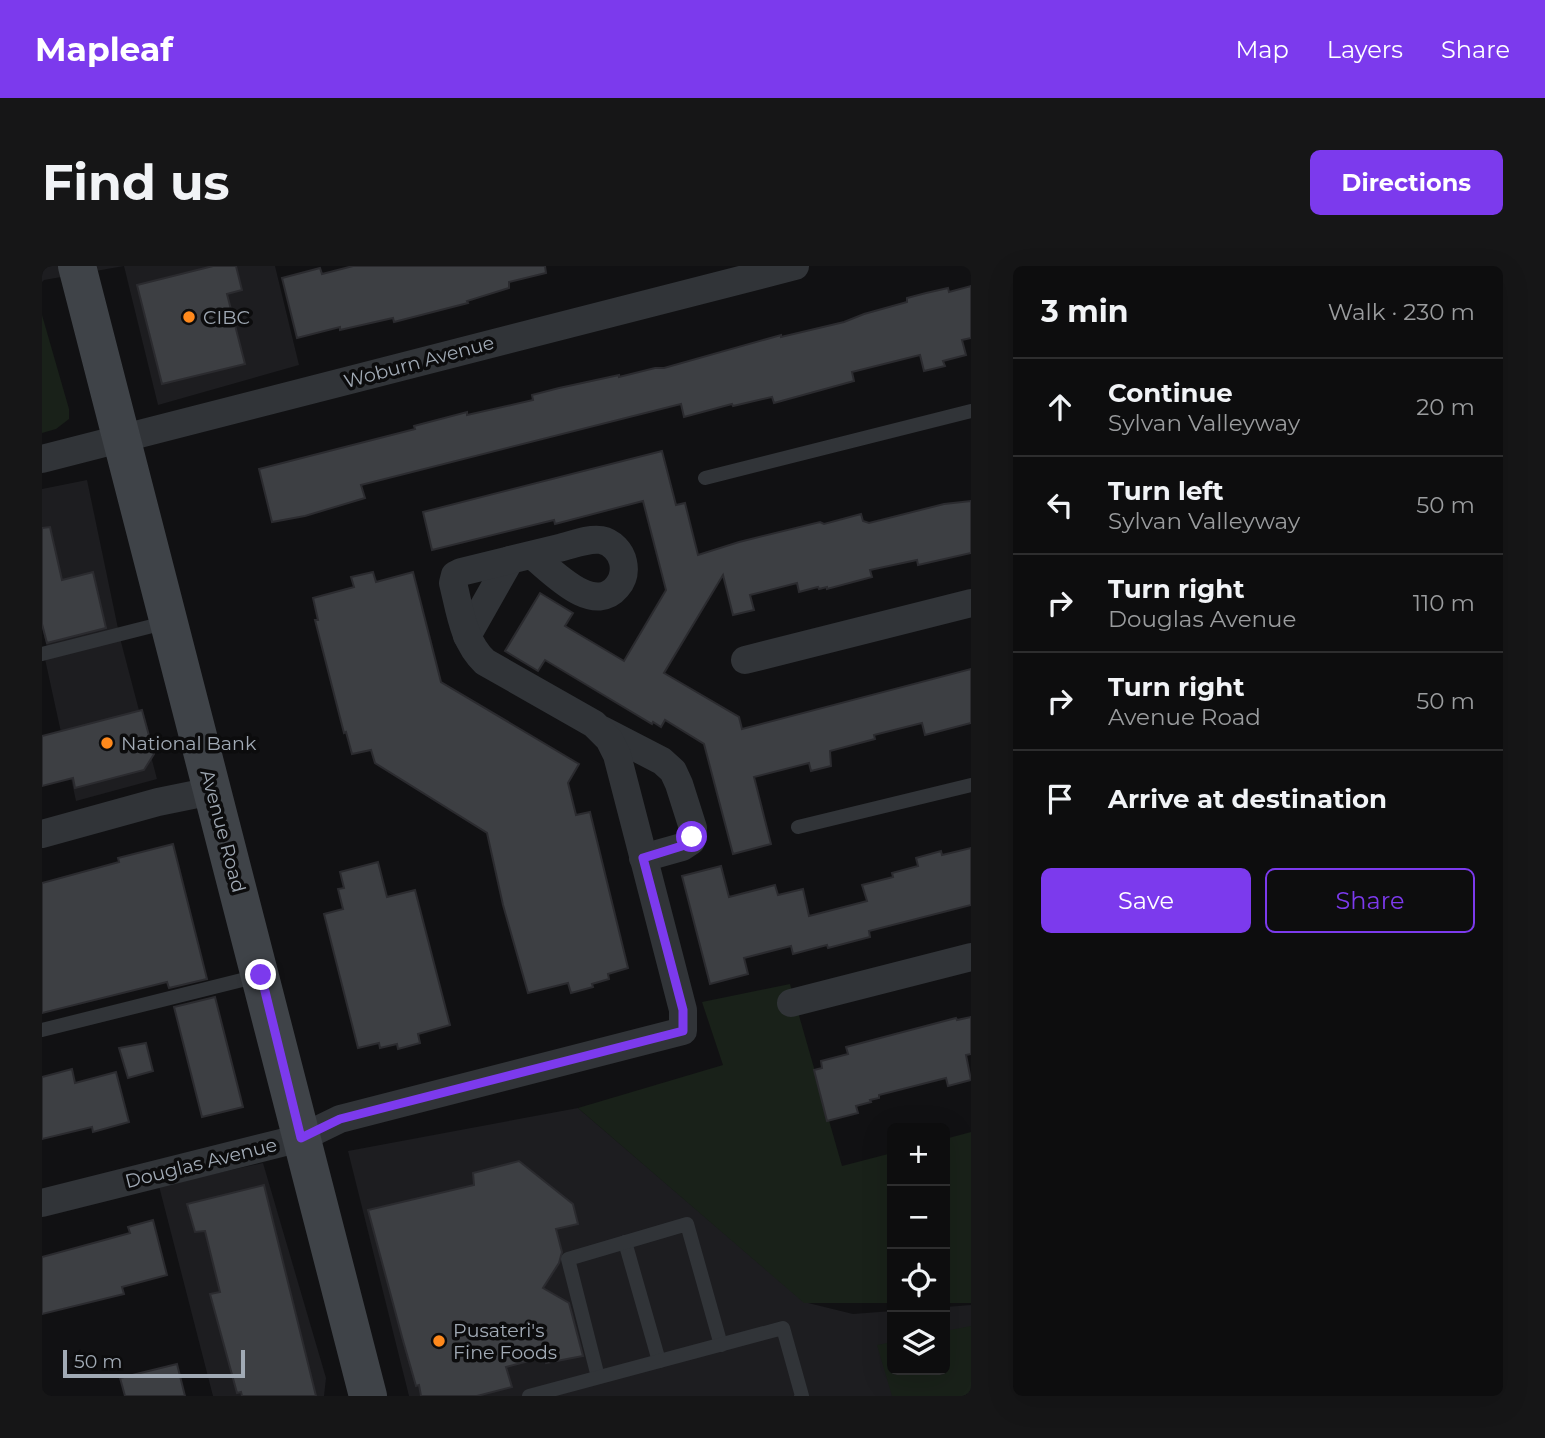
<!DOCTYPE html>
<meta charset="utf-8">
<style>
:root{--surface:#0d0d0e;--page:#161617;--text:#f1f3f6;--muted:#9a9c9e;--line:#2d2d2e;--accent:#7c3aed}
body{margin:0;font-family:Montserrat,sans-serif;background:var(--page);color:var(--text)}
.controls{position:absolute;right:21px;bottom:21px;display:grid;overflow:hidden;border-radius:10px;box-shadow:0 7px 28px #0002}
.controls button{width:63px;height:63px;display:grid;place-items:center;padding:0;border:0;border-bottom:2px solid var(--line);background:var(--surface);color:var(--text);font:35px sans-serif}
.scale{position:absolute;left:21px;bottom:18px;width:182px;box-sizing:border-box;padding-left:7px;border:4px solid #a1aab5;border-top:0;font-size:19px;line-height:24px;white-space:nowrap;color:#a1aab5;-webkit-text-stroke:5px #0c0c0d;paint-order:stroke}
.stop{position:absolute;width:21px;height:21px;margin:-16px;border:5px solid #7c3aed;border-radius:50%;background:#fff}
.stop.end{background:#7c3aed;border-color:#fff;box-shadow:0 2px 7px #0008}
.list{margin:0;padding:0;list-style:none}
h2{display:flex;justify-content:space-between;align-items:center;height:91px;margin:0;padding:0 28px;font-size:30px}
h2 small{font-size:23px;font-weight:400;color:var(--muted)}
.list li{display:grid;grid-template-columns:46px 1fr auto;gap:21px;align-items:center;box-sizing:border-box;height:98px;padding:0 28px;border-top:2px solid var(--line)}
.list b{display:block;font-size:26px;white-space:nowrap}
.list p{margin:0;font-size:23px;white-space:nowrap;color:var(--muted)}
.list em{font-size:23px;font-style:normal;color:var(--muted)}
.actions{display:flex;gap:14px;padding:21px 28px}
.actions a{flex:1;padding:16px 0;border:2px solid var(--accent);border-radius:10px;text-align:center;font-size:24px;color:var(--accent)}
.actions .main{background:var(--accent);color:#fff}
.icon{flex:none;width:38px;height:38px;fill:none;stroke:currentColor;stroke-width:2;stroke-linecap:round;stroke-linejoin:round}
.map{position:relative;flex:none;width:929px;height:1130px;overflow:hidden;border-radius:10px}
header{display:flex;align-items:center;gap:42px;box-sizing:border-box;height:98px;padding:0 35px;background:var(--accent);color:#fff}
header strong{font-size:33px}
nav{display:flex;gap:38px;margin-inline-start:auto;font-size:24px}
.intro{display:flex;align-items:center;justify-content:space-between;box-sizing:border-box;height:168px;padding:0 42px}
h1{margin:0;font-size:49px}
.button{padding:18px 32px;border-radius:10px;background:var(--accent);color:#fff;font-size:24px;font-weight:700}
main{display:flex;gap:42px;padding:0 42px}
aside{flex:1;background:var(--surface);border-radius:10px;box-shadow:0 7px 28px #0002}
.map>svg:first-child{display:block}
.built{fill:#1d1d20}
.green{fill:#192119}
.building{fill:#3d3f43;stroke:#2b2b2f;stroke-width:2}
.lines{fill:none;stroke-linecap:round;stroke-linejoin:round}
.service{stroke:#313438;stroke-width:14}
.minor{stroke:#313438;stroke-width:28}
.secondary{stroke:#3f4348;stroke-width:38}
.route{stroke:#7c3aed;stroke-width:9}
.poi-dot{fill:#ff891c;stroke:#0c0c0d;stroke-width:2.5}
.labels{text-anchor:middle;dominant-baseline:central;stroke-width:7;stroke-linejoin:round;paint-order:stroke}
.poi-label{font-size:19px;fill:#a1aab5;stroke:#0c0c0d;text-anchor:start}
.street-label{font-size:19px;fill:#a1aab5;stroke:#0c0c0d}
</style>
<header>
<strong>Mapleaf</strong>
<nav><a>Map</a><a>Layers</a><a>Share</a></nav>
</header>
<div class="intro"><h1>Find us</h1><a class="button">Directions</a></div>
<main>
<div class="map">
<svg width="929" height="1130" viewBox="0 0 929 1130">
<rect width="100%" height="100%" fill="#111113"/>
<!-- built -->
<g class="built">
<polygon points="0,0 233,0 257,99 116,139 82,0 2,14 0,16"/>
<polygon points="45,214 78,372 115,513 34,535 3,393 7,390 0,361 0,223"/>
<polygon points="536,842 762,1036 811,1048 850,1045 850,1104 903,1104 903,1041 929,1039 929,1130 367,1130 306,885"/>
<polygon points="221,897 284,1112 282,1130 171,1130 117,920"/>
</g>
<!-- green -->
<g class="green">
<polygon points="0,49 27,143 27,153 14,163 0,167"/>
<polygon points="748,718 800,900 850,887 850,1037 762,1037 536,842 681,799 660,736"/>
<polygon points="929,866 929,1037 903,1037 903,873"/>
<polygon points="929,1060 929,1130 850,1130 835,1079 850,1076 850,1104 903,1104 903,1065"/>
</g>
<!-- building -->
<g class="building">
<polygon points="171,0 194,0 200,24 185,28 203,98 120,118 95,19"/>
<polygon points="311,0 503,0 504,7 467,16 467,22 425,35 426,37 352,56 351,52 298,64 298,61 255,72 240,12 278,2 280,8"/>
<polygon points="929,20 929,72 920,74 924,89 901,95 903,100 882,105 878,89 810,106 812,115 732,137 730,131 691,140 690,138 642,151 639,138 319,219 323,232 263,250 230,256 217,203 373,163 372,160 425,146 425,149 491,134 490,129 517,122 577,109 577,111 613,102 622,102 739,69 739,71 802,56 822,48 865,36 865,32 884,27 906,22 907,26"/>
<polygon points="620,185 634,239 643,237 656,289 697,276 778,256 782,258 819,248 821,255 827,257 902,238 929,235 929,287 876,299 875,294 828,304 830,311 785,323 785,321 777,323 776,321 757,326 755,317 708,329 712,344 691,349 681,309 622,407 697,451 700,463 929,403 929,457 883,469 880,457 832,469 833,473 788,485 789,500 769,505 767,497 712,511 729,578 691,588 662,478 623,454 619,461 611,456 610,458 503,394 496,405 463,385 498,327 531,347 523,360 582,395 624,324 601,235 513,258 512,254 390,284 381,246"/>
<polygon points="8,261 20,314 51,306 64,362 5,377 0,358 0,262"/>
<polygon points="331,306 334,316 371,306 399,416 537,498 526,517 534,549 548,546 586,702 566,708 567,713 550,718 551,721 529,727 526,717 486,727 461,639 445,567 333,497 329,484 310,488 304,466 302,467 273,354 276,354 271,332 312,321 309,311"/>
<polygon points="100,444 112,488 102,504 33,522 31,512 0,520 0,470"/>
<polygon points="131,578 165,713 127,722 125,716 0,747 0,617 77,596 76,592"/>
<polygon points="929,582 929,639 827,665 828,671 786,682 785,679 751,688 749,680 702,692 706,708 668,718 640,610 679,600 687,631 733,619 736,629 761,623 767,650 825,635 820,619 851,611 850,607 876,600 874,592 899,585 900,589"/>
<polygon points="336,596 345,631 373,624 408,759 376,768 378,777 356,783 355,778 338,782 337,777 316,782 282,648 301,643 296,623 302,622 298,606"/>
<polygon points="173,731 201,841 160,851 132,741"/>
<polygon points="929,751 929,788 924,789 929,814 906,820 904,812 837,829 837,832 828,834 829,836 814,840 816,847 785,855 772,804 780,802 779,795 806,788 804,781 914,752 915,754"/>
<polygon points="104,777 111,805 86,812 77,782"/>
<polygon points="30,803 33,817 74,806 87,856 51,866 50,861 0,873 0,811"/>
<polygon points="477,895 531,938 536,958 514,963 520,986 517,997 501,1022 527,1037 541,1090 504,1097 502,1091 464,1101 470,1121 435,1130 379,1130 377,1119 374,1120 360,1071 326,944 432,919 431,907"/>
<polygon points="222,919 274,1130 200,1130 199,1126 195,1127 168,1028 178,1026 163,965 153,966 145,938"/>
<polygon points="111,954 125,1009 80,1021 82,1028 0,1048 0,991 88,967 86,961"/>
<polygon points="135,1098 143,1130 83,1130 78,1112"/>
</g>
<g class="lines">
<!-- service -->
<g class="service">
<polyline points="663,212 929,145"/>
<polyline points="0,388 126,356"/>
<polyline points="756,561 929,519"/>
<polyline points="0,764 216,710"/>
<polyline points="583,976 617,1095"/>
<polyline points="556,1111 526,993 645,958 679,1079"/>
<polyline points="487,1130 741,1062 760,1130 759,1130"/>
</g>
<!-- minor -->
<g class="minor">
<polyline points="0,193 753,0"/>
<polyline points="425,370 468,294"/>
<polyline points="703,394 929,337"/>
<polyline points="560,464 620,495 631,505 637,518 651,562 649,575 640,581 601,592"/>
<polyline points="0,568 116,536 170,525"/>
<polyline points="749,737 929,691"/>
<path d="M0 937 259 872 298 853 641 765V744L575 489 567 473 552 458 443 396C421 375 418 345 411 317L413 309 419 306C452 298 484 290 517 282 530 279 546 272 559 274 570 276 579 286 581 296 583 305 581 314 575 321 551 350 510 305 490 289"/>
</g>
<!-- secondary -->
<polyline class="secondary" points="35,0 326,1130"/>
</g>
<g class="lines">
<!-- route -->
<polyline class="route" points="219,709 259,872 298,853 641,765 641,744 601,592 640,580 650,571"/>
</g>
<!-- markers -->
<g class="poi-dot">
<circle cx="147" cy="51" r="7"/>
<circle cx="65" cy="477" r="7"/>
<circle cx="397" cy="1075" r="7"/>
</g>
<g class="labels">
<!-- poi labels -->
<g class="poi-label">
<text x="161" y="51">CIBC</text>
<text x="79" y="477">National Bank</text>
<text x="411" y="1064">Pusateri's<tspan x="411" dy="22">Fine Foods</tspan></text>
</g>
<!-- street labels -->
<g class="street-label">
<text transform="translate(377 96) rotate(-15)">Woburn Avenue</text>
<text transform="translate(181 565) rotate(75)">Avenue Road</text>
<text transform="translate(159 897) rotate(-14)">Douglas Avenue</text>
</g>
</g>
</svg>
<div class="controls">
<button>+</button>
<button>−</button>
<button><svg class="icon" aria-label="locate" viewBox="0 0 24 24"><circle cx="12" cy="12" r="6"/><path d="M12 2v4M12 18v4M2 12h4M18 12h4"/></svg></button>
<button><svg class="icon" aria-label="layers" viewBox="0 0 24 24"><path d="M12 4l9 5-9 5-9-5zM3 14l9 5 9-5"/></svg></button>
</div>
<div class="scale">50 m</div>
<div class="stop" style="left:650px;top:571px"></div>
<div class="stop end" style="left:219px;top:709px"></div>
</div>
<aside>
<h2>3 min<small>Walk · 230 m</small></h2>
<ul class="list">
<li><svg class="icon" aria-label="ahead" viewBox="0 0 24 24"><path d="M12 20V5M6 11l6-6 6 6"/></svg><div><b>Continue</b><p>Sylvan Valleyway</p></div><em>20 m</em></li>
<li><svg class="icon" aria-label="left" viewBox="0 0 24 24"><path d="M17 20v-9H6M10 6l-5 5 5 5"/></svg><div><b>Turn left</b><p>Sylvan Valleyway</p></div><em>50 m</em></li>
<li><svg class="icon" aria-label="right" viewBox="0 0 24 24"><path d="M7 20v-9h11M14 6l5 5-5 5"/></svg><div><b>Turn right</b><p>Douglas Avenue</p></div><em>110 m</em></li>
<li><svg class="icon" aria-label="right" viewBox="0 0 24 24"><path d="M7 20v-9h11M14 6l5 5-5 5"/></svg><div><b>Turn right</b><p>Avenue Road</p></div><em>50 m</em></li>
<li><svg class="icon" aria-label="arrive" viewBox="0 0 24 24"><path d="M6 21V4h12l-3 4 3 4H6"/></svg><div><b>Arrive at destination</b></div></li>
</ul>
<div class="actions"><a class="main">Save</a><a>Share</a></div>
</aside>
</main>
